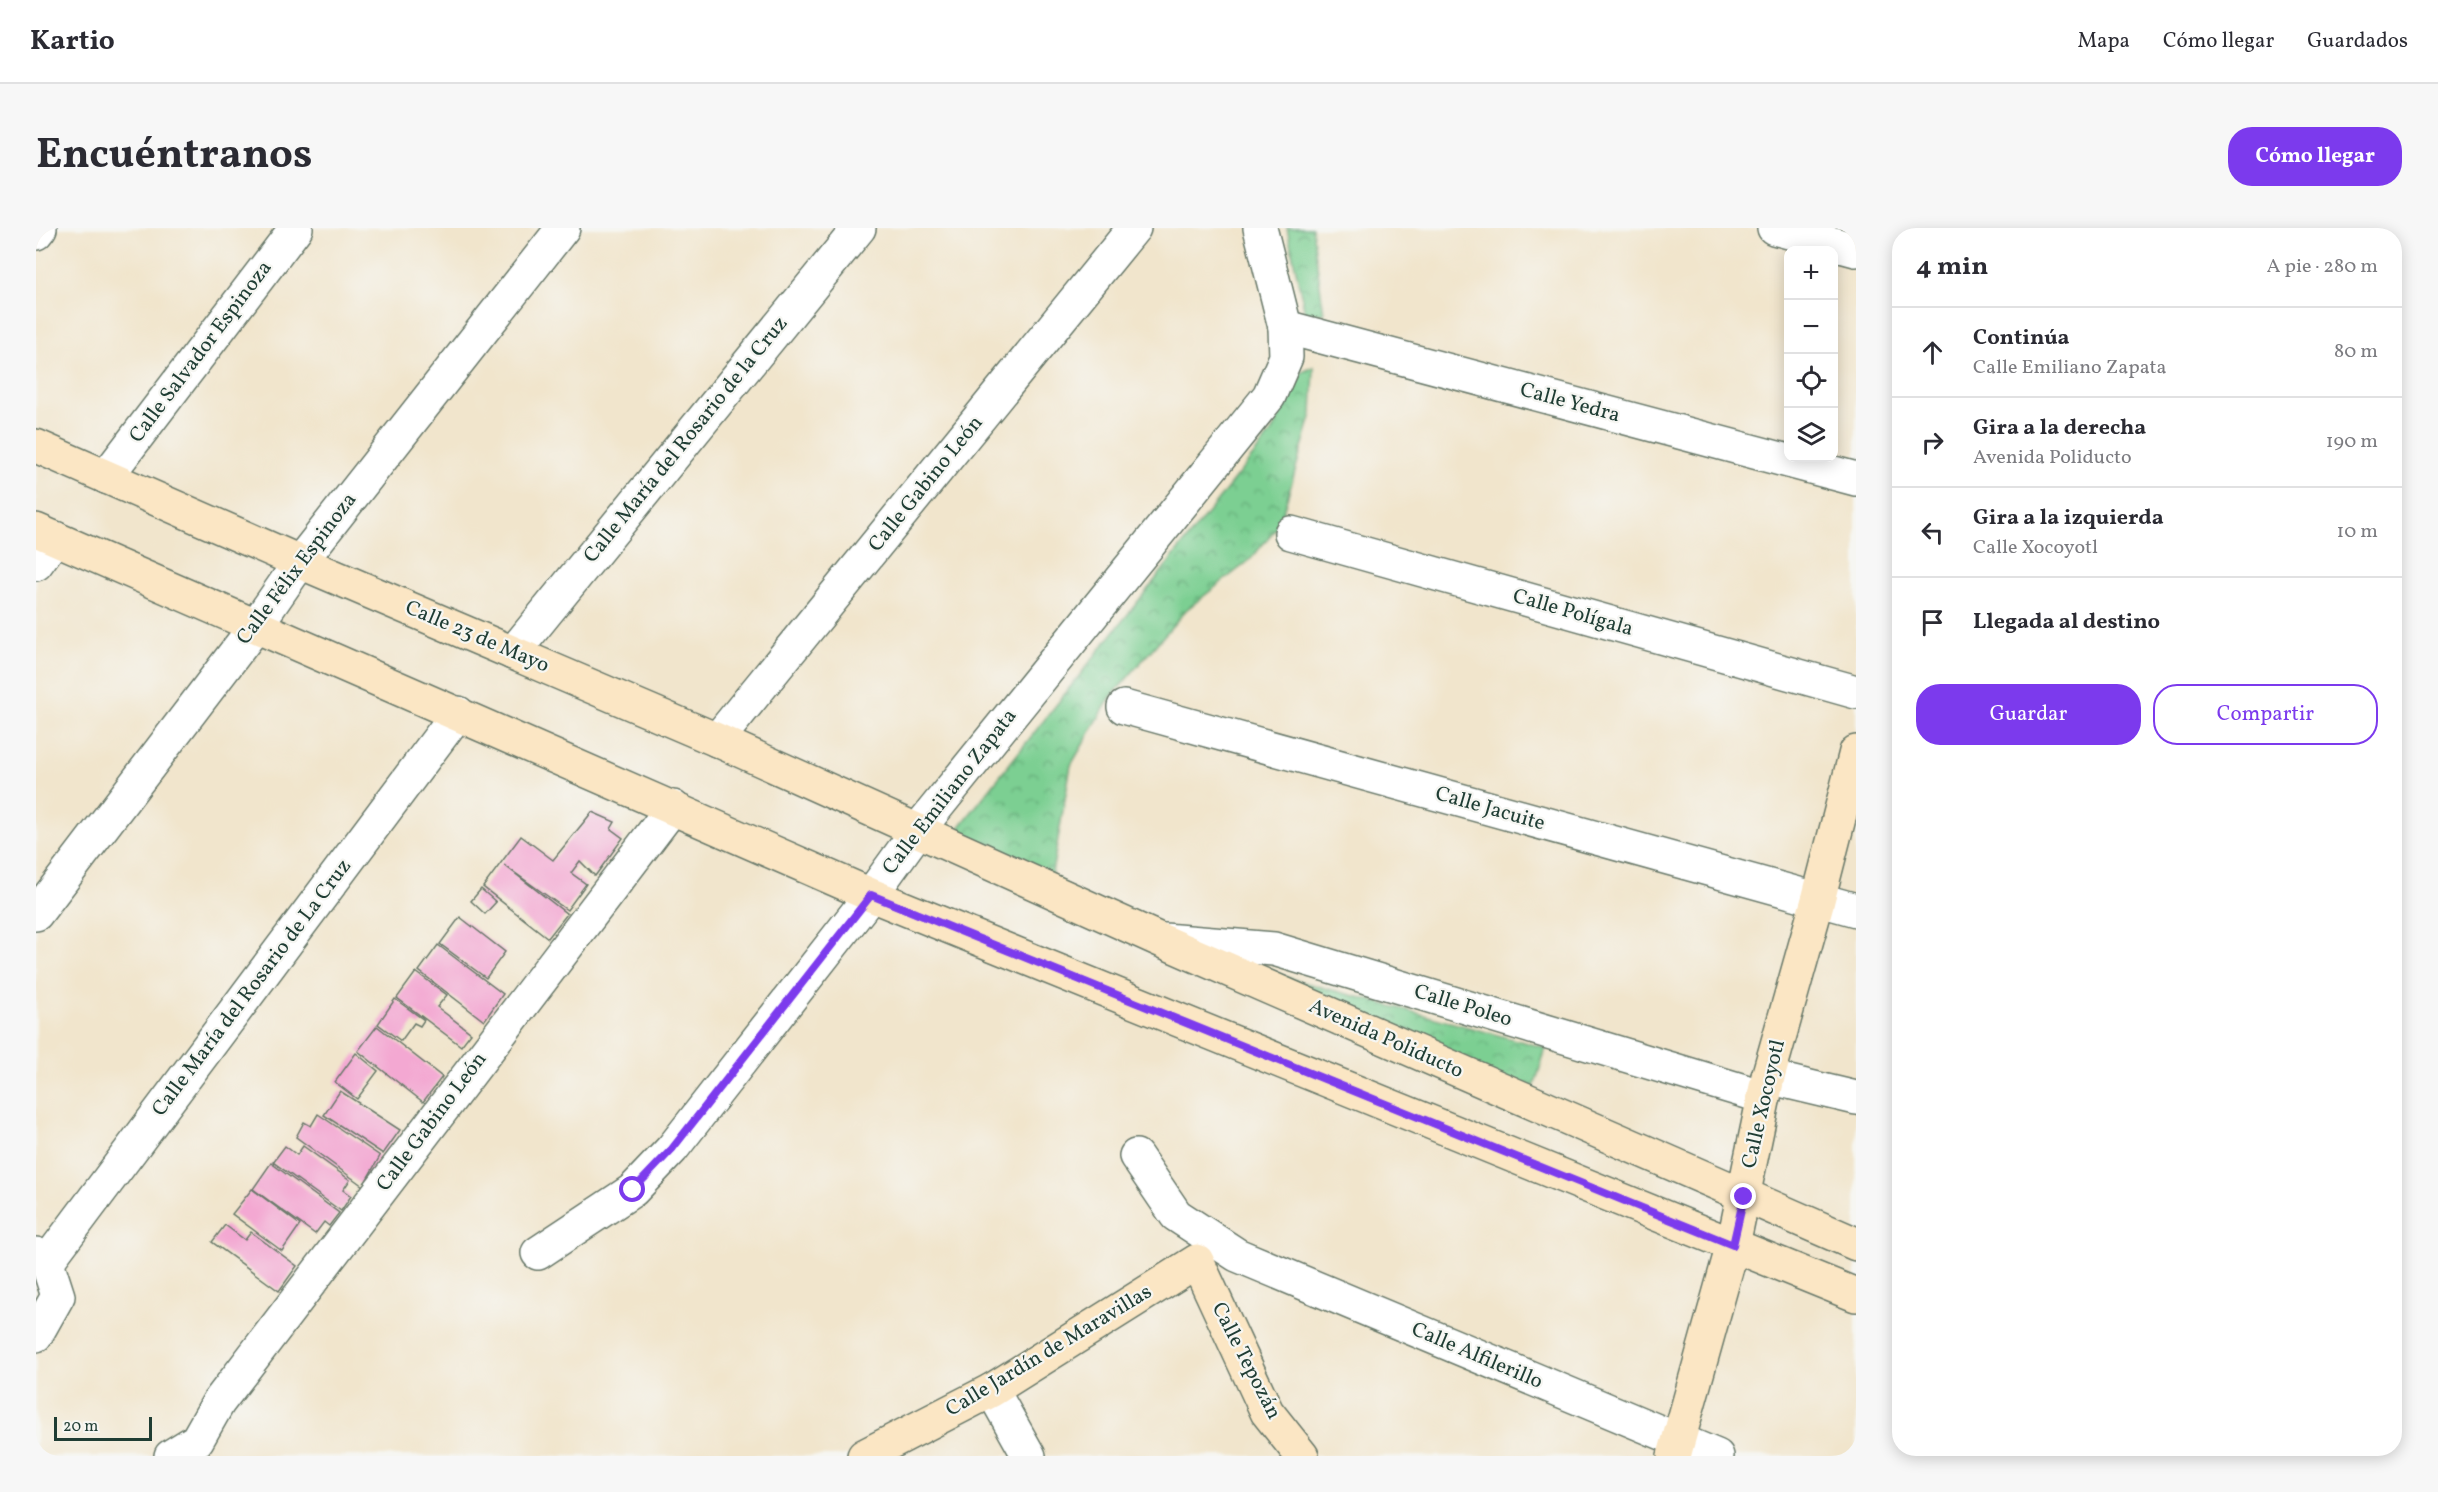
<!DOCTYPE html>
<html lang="es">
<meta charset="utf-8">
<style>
:root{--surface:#fff;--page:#f7f7f7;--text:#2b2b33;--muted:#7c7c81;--line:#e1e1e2;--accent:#7c3aed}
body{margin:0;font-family:Vollkorn,serif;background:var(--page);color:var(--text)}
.controls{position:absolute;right:18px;top:18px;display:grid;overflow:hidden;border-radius:12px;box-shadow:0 3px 15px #0003}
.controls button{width:54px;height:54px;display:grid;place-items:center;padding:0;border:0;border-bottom:2px solid var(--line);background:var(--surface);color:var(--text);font:30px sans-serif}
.scale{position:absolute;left:18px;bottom:15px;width:98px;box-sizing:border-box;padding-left:6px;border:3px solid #1f3d34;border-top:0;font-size:16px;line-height:21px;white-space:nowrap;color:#1f3d34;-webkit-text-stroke:4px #f6f6f2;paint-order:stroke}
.stop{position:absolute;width:18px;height:18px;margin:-14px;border:4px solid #7c3aed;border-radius:50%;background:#fff}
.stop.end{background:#7c3aed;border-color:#fff;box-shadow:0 2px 6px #0008}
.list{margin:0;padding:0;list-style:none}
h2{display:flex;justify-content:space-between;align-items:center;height:78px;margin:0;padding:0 24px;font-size:26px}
h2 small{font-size:20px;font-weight:400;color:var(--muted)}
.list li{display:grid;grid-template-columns:39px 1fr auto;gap:18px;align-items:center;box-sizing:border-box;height:90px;padding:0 24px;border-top:2px solid var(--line)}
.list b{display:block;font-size:22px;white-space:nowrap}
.list p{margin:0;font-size:20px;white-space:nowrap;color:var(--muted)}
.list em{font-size:20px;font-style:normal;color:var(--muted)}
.actions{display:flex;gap:12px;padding:18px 24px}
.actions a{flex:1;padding:14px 0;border:2px solid var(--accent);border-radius:24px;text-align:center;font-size:21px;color:var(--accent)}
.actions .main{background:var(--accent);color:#fff}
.icon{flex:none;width:33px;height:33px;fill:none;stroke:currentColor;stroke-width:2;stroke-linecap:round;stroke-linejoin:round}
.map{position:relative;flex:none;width:1820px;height:1228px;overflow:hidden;border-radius:24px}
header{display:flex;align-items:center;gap:36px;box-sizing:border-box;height:84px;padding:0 30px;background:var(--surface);border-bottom:2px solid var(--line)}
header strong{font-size:28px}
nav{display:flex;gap:33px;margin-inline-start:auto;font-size:21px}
.intro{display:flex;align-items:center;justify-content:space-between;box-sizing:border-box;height:144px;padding:0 36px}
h1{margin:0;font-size:42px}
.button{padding:15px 27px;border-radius:24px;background:var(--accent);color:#fff;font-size:21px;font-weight:700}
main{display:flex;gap:36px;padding:0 36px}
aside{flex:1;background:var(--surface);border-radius:24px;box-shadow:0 3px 15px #0003}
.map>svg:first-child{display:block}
.park{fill:url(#park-crowns);stroke:#4d8663;stroke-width:1.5}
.building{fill:#f3a8d2}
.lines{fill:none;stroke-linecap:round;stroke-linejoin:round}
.street-casing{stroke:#687869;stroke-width:36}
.secondary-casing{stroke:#687869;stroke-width:36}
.street{stroke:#fff;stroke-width:33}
.secondary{stroke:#fbe6c4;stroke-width:33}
.route{stroke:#7c3aed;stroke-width:8}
.labels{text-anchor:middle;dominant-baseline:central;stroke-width:4.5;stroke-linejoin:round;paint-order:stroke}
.street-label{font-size:21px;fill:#1f3d34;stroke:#f6f6f2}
</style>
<header>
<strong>Kartio</strong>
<nav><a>Mapa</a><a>Cómo llegar</a><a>Guardados</a></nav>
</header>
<div class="intro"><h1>Encuéntranos</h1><a class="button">Cómo llegar</a></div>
<main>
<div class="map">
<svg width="1820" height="1228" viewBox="0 0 1820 1228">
<defs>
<pattern id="park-crowns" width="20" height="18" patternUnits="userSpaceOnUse" patternTransform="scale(1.5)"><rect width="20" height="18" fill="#7bcf92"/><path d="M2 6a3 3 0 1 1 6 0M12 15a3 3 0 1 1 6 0" fill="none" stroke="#64a978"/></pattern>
</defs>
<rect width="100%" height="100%" fill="#f6f6f2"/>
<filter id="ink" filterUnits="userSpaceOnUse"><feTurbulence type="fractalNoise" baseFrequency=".0167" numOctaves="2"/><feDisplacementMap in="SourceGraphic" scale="12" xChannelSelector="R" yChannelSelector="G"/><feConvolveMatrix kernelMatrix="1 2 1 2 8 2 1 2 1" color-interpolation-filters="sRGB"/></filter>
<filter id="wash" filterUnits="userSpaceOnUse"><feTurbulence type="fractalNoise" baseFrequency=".008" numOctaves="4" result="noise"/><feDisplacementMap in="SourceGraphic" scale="24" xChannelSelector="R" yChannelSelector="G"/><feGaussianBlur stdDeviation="1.35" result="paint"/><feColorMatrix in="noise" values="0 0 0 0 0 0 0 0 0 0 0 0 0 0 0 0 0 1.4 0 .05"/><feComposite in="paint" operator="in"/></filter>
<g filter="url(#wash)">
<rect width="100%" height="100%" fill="#f1e5cc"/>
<!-- park -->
<g class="park">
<polygon points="1251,0 1276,0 1288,86 1269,85"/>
<polygon points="1278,139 1276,186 1243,297 1214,332 1150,382 1074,470 1035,537 1014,656 915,610 1235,205 1266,144"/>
<polygon points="1193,734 1510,820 1496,866"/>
</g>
<g id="blocks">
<!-- building -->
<g class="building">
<polygon points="556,584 579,594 575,601 587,610 559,648 544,633 535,645 550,656 531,682 468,637 531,686 512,710 447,659 485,608 517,632"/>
<polygon points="445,661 460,674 449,686 435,673"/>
<polygon points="424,689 469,724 450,750 404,716"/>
<polygon points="402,717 467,766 448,793 383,743"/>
<polygon points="380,744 411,767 401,779 435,805 425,818 361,770"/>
<polygon points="359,771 388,792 384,798 378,795 365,813 342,796"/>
<polygon points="341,798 406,849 387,874 322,823"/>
<polygon points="320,825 342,843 321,871 299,854"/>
<polygon points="304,863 364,902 347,926 288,887"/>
<polygon points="282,886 344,928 327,958 260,909 268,894 275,898"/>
<polygon points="249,918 261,927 267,918 314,952 307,962 315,968 305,983 237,934"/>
<polygon points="235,935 303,985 293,998 288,994 279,1006 217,961"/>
<polygon points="216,961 264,997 246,1023 196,986"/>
<polygon points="189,997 209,1012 215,1004 261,1038 243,1063 176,1014"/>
</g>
</g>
</g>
<g filter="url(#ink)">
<use href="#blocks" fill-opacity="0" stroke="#687869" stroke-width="1.5"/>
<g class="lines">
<!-- street casing -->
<g class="street-casing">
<g id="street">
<polyline points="1738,0 1820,22"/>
<polyline points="0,5 4,0"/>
<polyline points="1249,99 1820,251"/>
<polyline points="70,249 260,0"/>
<polyline points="1255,305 1820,464"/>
<polyline points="0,336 19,310"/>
<polyline points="477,425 823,0"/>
<polyline points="1088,479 1820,682"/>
<polyline points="681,512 1098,0"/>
<polyline points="0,686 219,399 264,334 527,0"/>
<polyline points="1128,712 1238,721 1728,869"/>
<polyline points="1732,849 1820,870"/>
<polyline points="1100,928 1140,987 1201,1027 1681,1228"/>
<polyline points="502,1025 597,962 636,921 835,667 882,602 1233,168 1250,129 1249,99 1224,0"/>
<polyline points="0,1026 11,1034 22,1068 0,1107"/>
<polyline points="11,1034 422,485"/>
<polyline points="956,1162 993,1228"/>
<polyline points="135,1228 161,1212 182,1175 637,579"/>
</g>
</g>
<!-- secondary casing -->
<g class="secondary-casing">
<g id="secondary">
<polyline points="0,218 264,334 681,512 1122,711 1820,1016"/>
<polyline points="0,302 835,667 1820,1067"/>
<polyline points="828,1228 956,1162 1161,1033 1231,1184 1266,1228"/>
<polyline points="1638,1228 1697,1017 1732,849 1782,672 1820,524"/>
</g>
</g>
<!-- street -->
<use href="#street" class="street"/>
<!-- secondary -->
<use href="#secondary" class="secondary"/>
</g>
</g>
<g class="lines" filter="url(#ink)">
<!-- route -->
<polyline class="route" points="597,962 636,921 835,667 1697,1017 1708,969"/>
</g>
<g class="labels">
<!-- street labels -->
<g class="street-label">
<text transform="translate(165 124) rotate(-53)">Calle Salvador Espinoza</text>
<text transform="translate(1534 175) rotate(15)">Calle Yedra</text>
<text transform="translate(650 212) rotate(-51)">Calle María del Rosario de la Cruz</text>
<text transform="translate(890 256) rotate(-51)">Calle Gabino León</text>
<text transform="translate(261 341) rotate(-53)">Calle Félix Espinoza</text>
<text transform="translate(1537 385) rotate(16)">Calle Polígala</text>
<text transform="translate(441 409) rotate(23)">Calle 23 de Mayo</text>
<text transform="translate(914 564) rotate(-52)">Calle Emiliano Zapata</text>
<text transform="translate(1454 581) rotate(16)">Calle Jacuite</text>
<text transform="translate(216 760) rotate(-53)">Calle María del Rosario de La Cruz</text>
<text transform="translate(1427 778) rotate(17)">Calle Poleo</text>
<text transform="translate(1350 811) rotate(24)">Avenida Poliducto</text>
<text transform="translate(1728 876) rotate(-77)">Calle Xocoyotl</text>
<text transform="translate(396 894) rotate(-53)">Calle Gabino León</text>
<text transform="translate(1013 1123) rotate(-31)">Calle Jardín de Maravillas</text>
<text transform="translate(1441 1128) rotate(23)">Calle Alfilerillo</text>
<text transform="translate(1210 1133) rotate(63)">Calle Tepozán</text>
</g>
</g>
</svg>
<div class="controls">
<button>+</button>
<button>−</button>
<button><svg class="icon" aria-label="locate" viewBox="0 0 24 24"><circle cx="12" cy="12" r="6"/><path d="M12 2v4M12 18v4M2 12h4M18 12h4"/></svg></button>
<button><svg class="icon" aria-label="layers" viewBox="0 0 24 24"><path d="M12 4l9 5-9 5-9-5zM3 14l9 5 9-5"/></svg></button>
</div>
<div class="scale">20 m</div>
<div class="stop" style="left:597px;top:962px"></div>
<div class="stop end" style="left:1708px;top:969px"></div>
</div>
<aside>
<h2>4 min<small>A pie · 280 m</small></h2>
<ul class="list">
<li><svg class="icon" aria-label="ahead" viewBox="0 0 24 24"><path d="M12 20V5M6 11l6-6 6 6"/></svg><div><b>Continúa</b><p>Calle Emiliano Zapata</p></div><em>80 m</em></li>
<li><svg class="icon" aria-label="right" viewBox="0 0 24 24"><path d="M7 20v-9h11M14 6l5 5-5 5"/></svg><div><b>Gira a la derecha</b><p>Avenida Poliducto</p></div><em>190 m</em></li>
<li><svg class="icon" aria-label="left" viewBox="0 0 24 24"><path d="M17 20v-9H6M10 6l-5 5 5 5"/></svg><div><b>Gira a la izquierda</b><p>Calle Xocoyotl</p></div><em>10 m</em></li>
<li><svg class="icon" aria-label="arrive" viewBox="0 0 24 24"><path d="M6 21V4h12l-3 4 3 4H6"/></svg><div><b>Llegada al destino</b></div></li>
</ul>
<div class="actions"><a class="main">Guardar</a><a>Compartir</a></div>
</aside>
</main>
